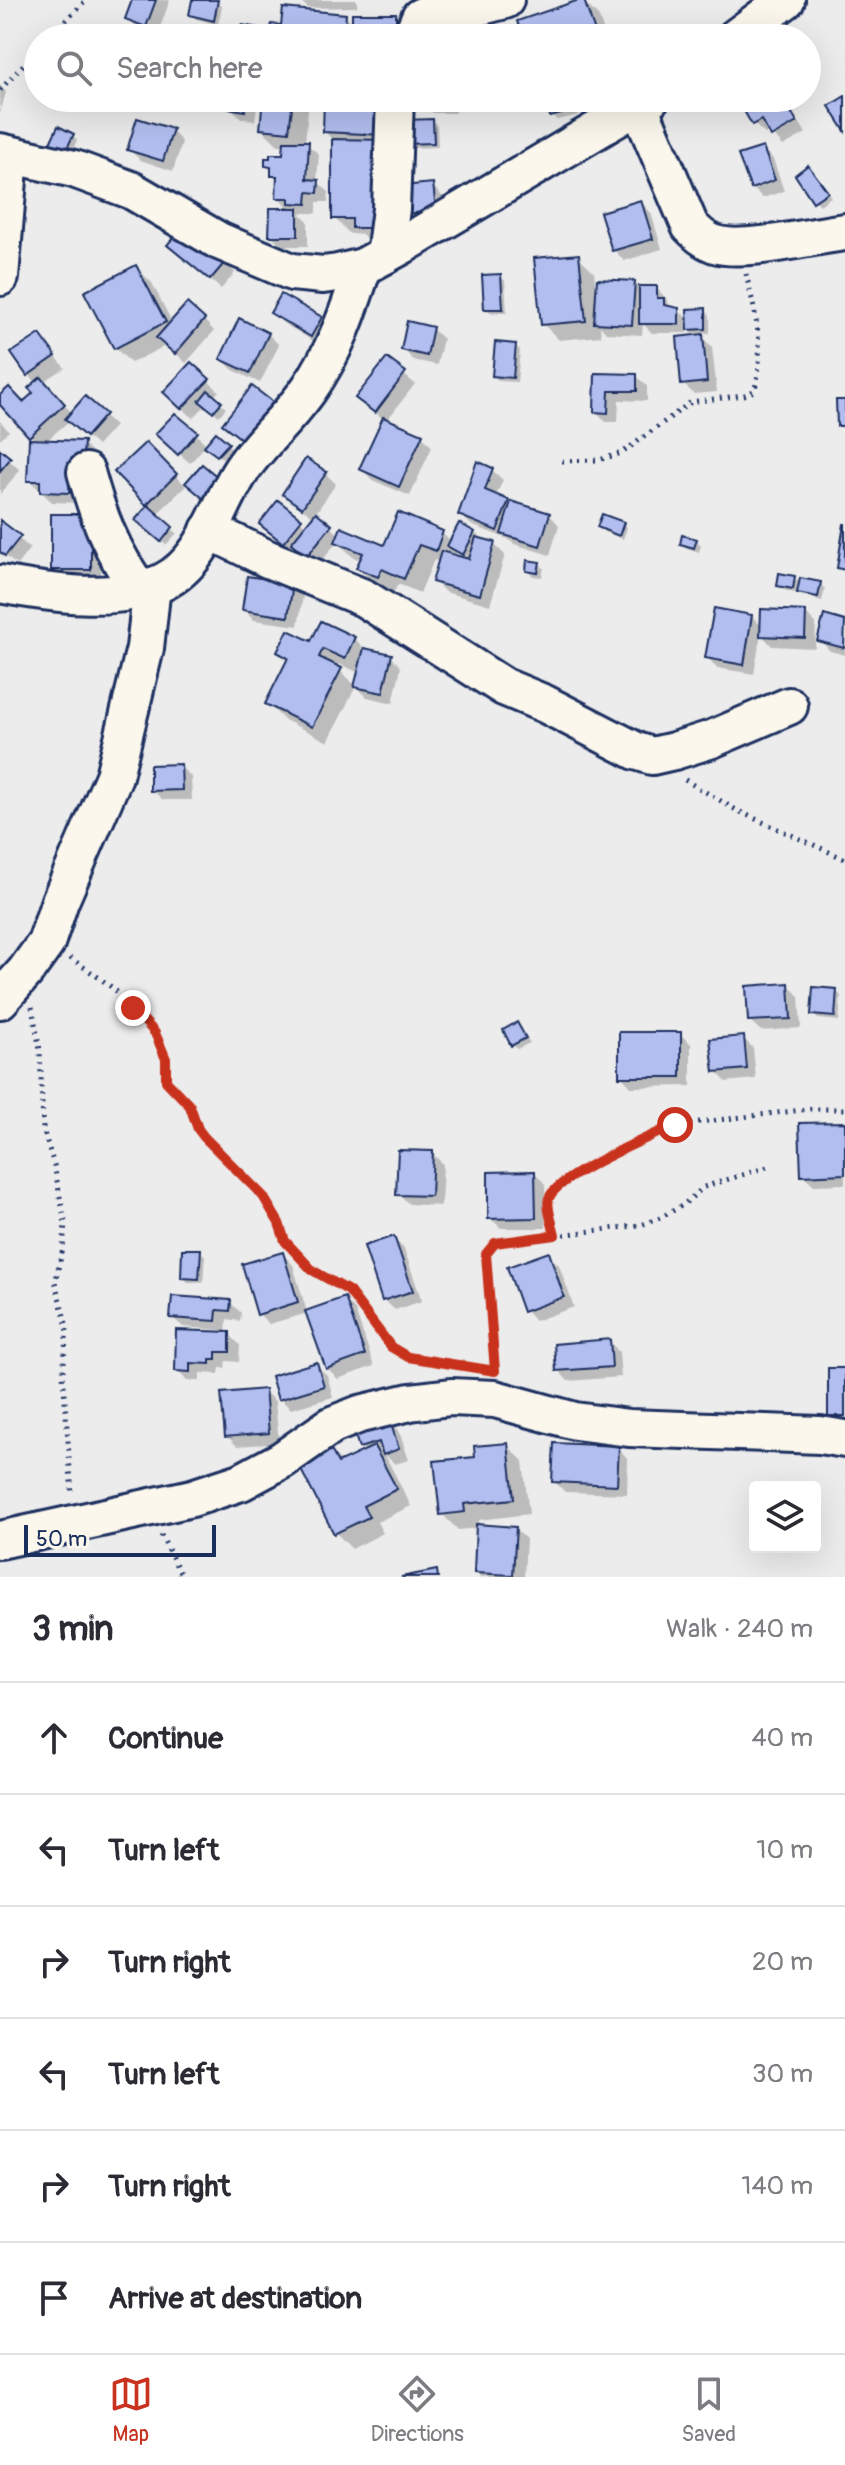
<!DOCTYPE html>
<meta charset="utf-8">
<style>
:root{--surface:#fff;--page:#f7f7f7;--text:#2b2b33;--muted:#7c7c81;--line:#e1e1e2;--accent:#c8321e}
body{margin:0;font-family:Pangolin,sans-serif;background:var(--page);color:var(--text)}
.controls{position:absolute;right:24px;bottom:24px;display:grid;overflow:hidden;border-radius:8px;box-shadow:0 8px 32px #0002}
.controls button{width:72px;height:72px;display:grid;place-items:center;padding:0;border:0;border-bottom:2px solid var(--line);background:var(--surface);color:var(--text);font:40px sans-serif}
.scale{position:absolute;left:24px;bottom:20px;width:192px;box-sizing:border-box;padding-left:8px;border:4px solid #1b2f5e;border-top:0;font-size:22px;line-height:28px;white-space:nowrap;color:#1b2f5e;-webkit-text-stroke:6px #fbf7ec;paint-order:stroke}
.stop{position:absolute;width:24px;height:24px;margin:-18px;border:6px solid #c8321e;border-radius:50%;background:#fff}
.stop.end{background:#c8321e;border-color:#fff;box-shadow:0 2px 8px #0008}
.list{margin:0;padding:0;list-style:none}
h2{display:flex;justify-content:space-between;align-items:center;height:104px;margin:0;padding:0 32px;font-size:34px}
h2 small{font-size:26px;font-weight:400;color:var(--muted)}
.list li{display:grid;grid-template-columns:52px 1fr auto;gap:24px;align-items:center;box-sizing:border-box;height:112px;padding:0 32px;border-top:2px solid var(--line)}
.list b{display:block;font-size:30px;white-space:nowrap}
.list em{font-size:26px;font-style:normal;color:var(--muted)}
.icon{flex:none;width:44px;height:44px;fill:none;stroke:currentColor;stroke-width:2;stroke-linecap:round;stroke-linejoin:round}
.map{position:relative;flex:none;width:845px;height:1577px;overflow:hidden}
.search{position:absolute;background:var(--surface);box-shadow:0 8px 32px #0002;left:24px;right:24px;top:24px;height:88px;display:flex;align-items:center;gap:20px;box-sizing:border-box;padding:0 28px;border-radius:44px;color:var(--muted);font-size:30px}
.sheet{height:776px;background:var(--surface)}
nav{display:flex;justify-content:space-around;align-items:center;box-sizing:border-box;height:112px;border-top:2px solid var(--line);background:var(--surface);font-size:22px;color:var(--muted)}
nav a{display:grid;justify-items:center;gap:4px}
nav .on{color:var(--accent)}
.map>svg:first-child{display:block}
.shadow{fill:#0003;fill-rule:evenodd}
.building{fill:#b2beef;stroke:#1b2f5e;stroke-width:2}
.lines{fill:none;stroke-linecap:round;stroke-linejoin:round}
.minor-casing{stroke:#1b2f5e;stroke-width:42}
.path{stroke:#1b2f5e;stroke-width:5;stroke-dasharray:2 6;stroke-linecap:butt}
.minor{stroke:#fbf7ec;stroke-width:36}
.route{stroke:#c8321e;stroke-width:10}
</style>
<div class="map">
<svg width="845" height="1577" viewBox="0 0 845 1577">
<rect width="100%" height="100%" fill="#ececed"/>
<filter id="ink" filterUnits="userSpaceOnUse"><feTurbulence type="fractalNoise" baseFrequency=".0125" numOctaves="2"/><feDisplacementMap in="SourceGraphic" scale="16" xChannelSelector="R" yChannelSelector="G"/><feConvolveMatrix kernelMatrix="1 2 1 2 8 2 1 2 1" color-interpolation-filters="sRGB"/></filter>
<g filter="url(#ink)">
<!-- shadow -->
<g class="shadow">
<polygon points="134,0 170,0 157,36 138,29 127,18"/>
<polygon points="194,0 211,0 222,6 218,25 196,19 191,14"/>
<polygon points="299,0 357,0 357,7 308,8"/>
<polygon points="583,1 599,17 606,38 525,38"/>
<polygon points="396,15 406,26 406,38 271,38 346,16 354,25"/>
<polygon points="258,30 266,38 242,38"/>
<polygon points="0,85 6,92 0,114"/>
<polygon points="232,98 258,98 255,121 241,118 230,107"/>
<polygon points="265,98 309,98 305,143 319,154 317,181 329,192 328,202 317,202 317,213 300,213 308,221 308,246 282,246 271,235 291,210 278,197 278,181 267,165 285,156 286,145 278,145 262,129"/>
<polygon points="332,98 362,98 361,103 404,188 432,185 442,196 445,221 417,224 406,213 370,243 362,234 350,234 334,218 334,141 325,132 335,101"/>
<polygon points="422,98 475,98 475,100 456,100 456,113 433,113 422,102"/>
<polygon points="548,98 575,98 579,115 557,120 552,116"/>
<polygon points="766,98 784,98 806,133 783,146 770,131 765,134 754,124 746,110"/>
<polygon points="433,121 437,126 438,147 411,148 406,143"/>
<polygon points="172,131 182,142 173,171 140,160 130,150"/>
<polygon points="72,135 77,140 71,153 53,143"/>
<polygon points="763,149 773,159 784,191 763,198 752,188"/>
<polygon points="813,172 831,197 820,205 815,200"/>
<polygon points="641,202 651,213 662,249 624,261 614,250"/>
<polygon points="180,255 225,262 235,273 221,289"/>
<polygon points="578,256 594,272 596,289 634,283 640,288 656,288 667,299 670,307 678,310 690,321 705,310 710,315 710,333 699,334 712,347 717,392 694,394 683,384 697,337 688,328 688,333 652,333 643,324 642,335 606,333 600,326 601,336 559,340 543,324"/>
<polygon points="136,267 152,283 172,322 204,320 214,331 186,363 167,345 131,363 115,348"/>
<polygon points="500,276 505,281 507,313 491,313 486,309"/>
<polygon points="273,313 321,319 331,329 322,346 283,323"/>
<polygon points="432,329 443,339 437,365 413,360 403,349"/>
<polygon points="268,334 279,345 260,383 233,370 222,359"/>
<polygon points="40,336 65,368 43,382 72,413 85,398 115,426 97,446 69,421 46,441 83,443 93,453 92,483 79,503 52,502 29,480 36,441 0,402 0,397 23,404 36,393 37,383 29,375"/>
<polygon points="515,346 520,350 517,382 499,381 494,376"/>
<polygon points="387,360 415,384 387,420 422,436 432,447 410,496 372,480 362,469 384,420 358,398"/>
<polygon points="191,365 219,391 213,397 226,408 219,416 206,405 193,418 165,392"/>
<polygon points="597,375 636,376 647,386 647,401 619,400 618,422 606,422 596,411"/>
<polygon points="0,421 9,431 0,439"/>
<polygon points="196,434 207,445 227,444 232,449 223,459 206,445 190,463 169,445"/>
<polygon points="146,445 186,486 202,467 209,502 188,484 156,515 177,533 166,545 138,520 150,506 116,472"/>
<polygon points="0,452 20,470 0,494"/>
<polygon points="492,470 503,480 496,496 513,506 549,514 559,525 550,555 514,544 508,539 471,525 461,515"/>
<path d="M326 474 336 484 315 514 340 535 386 548 442 533 451 542 474 533 494 544 505 555 490 605 445 592 434 581 440 562 434 560 420 593 398 584 394 592 374 583 358 568 361 560 353 557 337 541 319 565 298 547 294 552 272 534 279 503 307 527 314 517 284 494ZM457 552 473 561 455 557Z"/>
<polygon points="0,523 30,548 17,565 0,552"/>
<polygon points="623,524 627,528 623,539 604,532 600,527"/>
<polygon points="101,526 101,580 63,580 53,569"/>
<polygon points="696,540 701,545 699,552 687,548 682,544"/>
<polygon points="539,564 544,568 542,577 533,576 528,571"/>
<polygon points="794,578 801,584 820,584 825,589 822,601 784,590 779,586"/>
<polygon points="292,585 303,596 298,626 254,620 244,609"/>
<polygon points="805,613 816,623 815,648 772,646 761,634 754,674 717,668 707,657 752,616 762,627"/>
<polygon points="826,617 845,623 845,655 830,651 820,640"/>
<path d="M354 638 366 650 391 656 401 667 393 703 367 697 356 686 328 742 283 719 267 703 288 661 279 652ZM339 664 360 673 356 686 337 668Z"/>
<polygon points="180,766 191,777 192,800 163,800 152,790"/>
<polygon points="788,985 799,996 801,1028 761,1031 750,1021"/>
<polygon points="836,991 841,996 839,1021 818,1019 813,1014"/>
<polygon points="517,1024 530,1043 517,1049 513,1045"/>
<polygon points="680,1034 691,1044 691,1086 631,1087 621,1076"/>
<polygon points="743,1038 753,1048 756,1079 726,1082 716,1071"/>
<polygon points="845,1124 845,1184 814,1185 803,1175"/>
<polygon points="432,1153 443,1164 441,1206 409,1204 398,1194"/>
<polygon points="535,1173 545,1184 546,1228 501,1228 490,1218"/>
<polygon points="393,1238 404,1249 422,1301 395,1310 384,1300"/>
<polygon points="200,1251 205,1256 203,1283 188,1282 183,1277"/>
<polygon points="283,1254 293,1265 307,1312 344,1299 355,1310 374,1366 338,1379 327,1368 308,1313 269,1324 259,1314"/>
<polygon points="548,1255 559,1265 574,1307 535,1321 525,1310"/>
<polygon points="230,1302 241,1313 240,1321 227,1319 226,1334 229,1334 240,1345 239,1362 226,1361 225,1368 220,1368 219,1374 200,1373 200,1381 187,1381 177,1370 220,1334 221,1330 183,1327 172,1317"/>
<polygon points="609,1341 619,1352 621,1377 568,1381 558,1370"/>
<polygon points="316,1365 327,1375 333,1397 291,1409 280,1399"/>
<polygon points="845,1370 845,1431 830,1415"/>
<polygon points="264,1391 275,1401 279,1443 237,1446 227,1436"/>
<polygon points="389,1420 399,1431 409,1460 395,1464 385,1455 411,1506 377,1522 383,1533 352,1549 336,1533 330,1451 343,1463 366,1452 361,1447"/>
<polygon points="507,1445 523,1461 529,1514 479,1520 479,1527 515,1529 526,1539 524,1577 480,1577 476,1572 478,1528 458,1530 442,1514 478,1458"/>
<polygon points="618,1448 628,1459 627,1494 565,1492 554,1481"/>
</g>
<!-- building -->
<g class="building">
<polygon points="132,0 156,0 146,27 125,19"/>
<polygon points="192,0 218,0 214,21 189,15"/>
<polygon points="579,0 584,0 597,38 523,38 517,21"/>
<polygon points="283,8 346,14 344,38 299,35 298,38 269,38 271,24 281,25"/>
<rect x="352" y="13" width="44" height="25"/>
<polygon points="242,25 259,28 257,38 240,38"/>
<polygon points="845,96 845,131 829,106"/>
<polygon points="230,98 247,98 245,111 228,108"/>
<polygon points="263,98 293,98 289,132 260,129"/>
<rect x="420" y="98" width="26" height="5"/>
<polygon points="546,98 573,98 576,110 550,117"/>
<polygon points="762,98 783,98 797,122 771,137 761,120 752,125 743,109"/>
<polygon points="324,99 386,102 384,135 323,132"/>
<polygon points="137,118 173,129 163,161 127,150"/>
<polygon points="433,119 434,143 404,144 404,120"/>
<polygon points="58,126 74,134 66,150 50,143"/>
<polygon points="332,139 389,140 375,228 352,228 352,219 332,219"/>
<polygon points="284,141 309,141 307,179 319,180 318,193 308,192 307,204 289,203 289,198 276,198 277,176 271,176 271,167 265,166 265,158 270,158 270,154 283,154"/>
<polygon points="763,147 775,180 751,189 738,155"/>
<polygon points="808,165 828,192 813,202 795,175"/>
<polygon points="433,183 436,211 404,214 402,186"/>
<polygon points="641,200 653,239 612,251 600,212"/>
<polygon points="270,208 298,208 298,236 269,236"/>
<polygon points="184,225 226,261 210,280 167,245"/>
<polygon points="579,254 586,321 541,325 534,258"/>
<polygon points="136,265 166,322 114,349 84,292"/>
<polygon points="501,274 503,309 484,309 482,275"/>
<polygon points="597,279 635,281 632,325 594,323"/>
<polygon points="639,286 657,286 657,298 664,298 664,305 679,308 679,324 639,324"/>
<polygon points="281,294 322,317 311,337 270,313"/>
<polygon points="187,303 205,319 175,354 156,338"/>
<polygon points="706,308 706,329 688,330 687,309"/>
<polygon points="239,318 269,333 250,373 220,359"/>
<polygon points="407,321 433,327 427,356 401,350"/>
<polygon points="40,334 56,356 27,376 11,353"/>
<polygon points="703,334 707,382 681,385 677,337"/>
<polygon points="495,342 516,344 513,378 492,376"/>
<polygon points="387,358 406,372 375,413 355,398"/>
<polygon points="191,362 210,379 181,409 163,392"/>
<polygon points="595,373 637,374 637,391 609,391 608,413 594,412"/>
<polygon points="41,377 65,404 29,437 0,405 0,395 9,387 23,402 33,393 28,388"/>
<polygon points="252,386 274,403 244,441 222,424"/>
<polygon points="208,390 222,402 213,412 199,401"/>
<polygon points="85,396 106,414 86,437 65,419"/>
<polygon points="836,400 845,400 845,426 837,426"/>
<polygon points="175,413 198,432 178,455 155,434"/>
<polygon points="383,417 423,434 399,487 359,469"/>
<polygon points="216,432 229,443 217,456 204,446"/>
<polygon points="29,439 84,441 82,473 70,473 69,493 40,492 40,481 27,481"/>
<polygon points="146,442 177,474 146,505 114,472"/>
<polygon points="0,449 11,458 0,471"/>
<polygon points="306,458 327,472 302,508 282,494"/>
<polygon points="477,461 493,468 485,490 509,500 497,531 458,515"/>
<polygon points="202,464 220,479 204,499 185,483"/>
<polygon points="278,500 302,519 283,543 259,524"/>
<polygon points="511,501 550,513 540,546 501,534"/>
<polygon points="148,505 173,527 161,542 135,520"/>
<polygon points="316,512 332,525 307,556 291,543"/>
<polygon points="398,512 443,531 436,551 419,545 404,579 382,569 378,577 356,568 363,553 335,542 341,527 384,545"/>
<rect x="51" y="514" width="40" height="56"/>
<polygon points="602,514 624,522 619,536 597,527"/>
<polygon points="0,520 21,536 5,556 0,552"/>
<polygon points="459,523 475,532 463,555 447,546"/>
<polygon points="844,524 845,524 845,570 837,568"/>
<polygon points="682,535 697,539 694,548 680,544"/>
<polygon points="476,537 495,542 480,595 432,582 441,551 469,559"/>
<polygon points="527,560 540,562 538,573 526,571"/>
<polygon points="779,573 795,576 793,589 777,586"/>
<polygon points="247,576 293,583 288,617 242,610"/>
<polygon points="800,578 821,582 818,597 797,593"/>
<polygon points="714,608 752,615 744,665 705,658"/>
<polygon points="761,609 806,611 805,638 760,636"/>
<polygon points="824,615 845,621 844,648 817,641"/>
<polygon points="321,621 355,637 345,659 323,649 319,657 342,668 312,727 265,704 288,658 277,652 288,630 311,641"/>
<polygon points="364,648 392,654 383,693 354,687"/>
<polygon points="181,764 182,790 150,791 150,765"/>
<polygon points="789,983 791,1019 748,1021 746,986"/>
<polygon points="813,987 837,989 835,1017 811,1015"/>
<polygon points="517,1022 526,1038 511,1046 503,1030"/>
<rect x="619" y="1032" width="62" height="45"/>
<polygon points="744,1036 747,1069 714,1072 710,1039"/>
<polygon points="845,1122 845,1174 801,1176 799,1123"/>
<polygon points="398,1150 433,1151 431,1196 396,1195"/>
<polygon points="535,1171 536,1218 488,1219 488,1172"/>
<polygon points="394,1236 413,1291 382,1301 364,1246"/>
<polygon points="182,1249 201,1249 199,1279 181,1278"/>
<polygon points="283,1252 298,1302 257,1315 242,1264"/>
<polygon points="549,1252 564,1297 523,1312 507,1267"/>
<polygon points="172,1296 231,1300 230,1311 217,1310 216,1321 170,1318"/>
<polygon points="345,1297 365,1355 326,1369 305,1311"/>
<polygon points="176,1330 230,1332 230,1352 216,1352 216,1359 210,1359 210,1364 190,1363 190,1372 175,1371"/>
<polygon points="610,1339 612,1367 556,1371 554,1344"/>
<polygon points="317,1362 324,1386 278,1400 271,1376"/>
<rect x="828" y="1368" width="17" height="48"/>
<polygon points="265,1389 269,1433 225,1437 221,1393"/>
<polygon points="389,1418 399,1449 383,1455 379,1442 359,1448 353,1429"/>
<polygon points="508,1443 514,1499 464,1504 465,1512 440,1515 434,1461 475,1457 474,1446"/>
<polygon points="554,1443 619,1446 617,1485 552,1482"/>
<polygon points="374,1446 397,1489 363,1506 369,1517 334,1534 298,1464 330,1448 338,1463"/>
<polygon points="476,1524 516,1527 513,1575 474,1573"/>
<polygon points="437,1570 438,1577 401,1577"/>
</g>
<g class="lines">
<!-- minor casing -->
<g class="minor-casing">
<g id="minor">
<polyline points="411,38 420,17 436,10 470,9 505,0"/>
<polyline points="735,38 786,0"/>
<path d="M639 106 690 226C698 234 704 240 715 244 743 253 813 236 845 232"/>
<polyline points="0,152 74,169 131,190 219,241 292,272 323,275 338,273 363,267 403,245 651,98"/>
<polyline points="385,255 391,209 395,98"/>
<polyline points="0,277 10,155"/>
<path d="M86 472C98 516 112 553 140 590"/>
<polyline points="209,530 268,559 364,598 504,687 545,704 636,751 652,756 674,751 712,739 789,706"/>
<path d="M0 584C48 593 118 604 163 582 206 561 217 506 242 469 262 440 289 418 309 389 335 352 349 310 363 267"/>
<polyline points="0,1000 25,972 46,943 60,901 114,776 145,648 152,586"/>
<polyline points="0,1540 192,1498 241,1482 282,1460 332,1425 360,1414 410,1402 451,1397 495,1399 575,1421 629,1428 820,1435 845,1439"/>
</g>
</g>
<!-- path -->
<g class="path">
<polyline points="49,38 86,0"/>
<polyline points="0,90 38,49"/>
<path d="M562 461 599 460 622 453 691 402 744 395 754 391C766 354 755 310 746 274"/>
<polyline points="685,780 738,811 845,859"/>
<path d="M70 958C107 982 150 1012 165 1056 168 1064 165 1073 166 1081L190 1106 198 1129 204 1137 263 1196 279 1223 285 1241 312 1270 349 1291 391 1347 408 1357 463 1365"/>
<polyline points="32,1007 40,1050 43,1129 54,1165 65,1223 63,1249 55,1282 67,1327 63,1374 72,1495"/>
<polyline points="555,1235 548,1201 551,1194 583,1170 675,1125 810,1109 845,1109"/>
<polyline points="495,1370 486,1254 495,1243 641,1225 660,1218 683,1205 704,1187 767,1167"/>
<polyline points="161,1535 182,1577"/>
</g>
<!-- minor -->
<use href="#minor" class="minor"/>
</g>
</g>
<g class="lines" filter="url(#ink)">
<!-- route -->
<path class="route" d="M133 1008 155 1033 166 1059V1081L190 1106 198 1129 204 1137 263 1196 279 1223 285 1241 312 1270 349 1291 391 1347 408 1357 495 1371 486 1254 495 1243 555 1235C553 1225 546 1207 549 1198 558 1175 650 1137 675 1125"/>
</g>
</svg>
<div class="controls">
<button><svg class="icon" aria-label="layers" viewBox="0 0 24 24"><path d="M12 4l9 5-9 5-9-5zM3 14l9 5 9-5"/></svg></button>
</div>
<div class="scale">50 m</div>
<div class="stop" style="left:675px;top:1125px"></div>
<div class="stop end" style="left:133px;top:1008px"></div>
<div class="search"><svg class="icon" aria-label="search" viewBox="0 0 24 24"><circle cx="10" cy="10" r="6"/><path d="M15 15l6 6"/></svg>Search here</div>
</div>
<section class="sheet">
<h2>3 min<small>Walk · 240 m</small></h2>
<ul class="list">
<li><svg class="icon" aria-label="ahead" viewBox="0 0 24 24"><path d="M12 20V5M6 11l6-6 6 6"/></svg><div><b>Continue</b></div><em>40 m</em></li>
<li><svg class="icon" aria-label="left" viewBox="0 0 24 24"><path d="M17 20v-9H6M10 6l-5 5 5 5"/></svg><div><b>Turn left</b></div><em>10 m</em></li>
<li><svg class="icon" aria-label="right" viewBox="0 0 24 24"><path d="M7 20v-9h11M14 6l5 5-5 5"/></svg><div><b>Turn right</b></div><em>20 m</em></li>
<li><svg class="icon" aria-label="left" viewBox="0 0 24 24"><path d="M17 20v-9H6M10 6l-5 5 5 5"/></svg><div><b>Turn left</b></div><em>30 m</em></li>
<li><svg class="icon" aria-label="right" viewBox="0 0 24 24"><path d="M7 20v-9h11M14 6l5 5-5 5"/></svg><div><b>Turn right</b></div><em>140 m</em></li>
<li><svg class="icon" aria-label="arrive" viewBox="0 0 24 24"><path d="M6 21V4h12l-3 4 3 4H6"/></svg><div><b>Arrive at destination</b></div></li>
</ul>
</section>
<nav>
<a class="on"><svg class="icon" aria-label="map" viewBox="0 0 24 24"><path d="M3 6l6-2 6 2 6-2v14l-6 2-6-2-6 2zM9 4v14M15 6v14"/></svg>Map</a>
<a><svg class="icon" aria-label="directions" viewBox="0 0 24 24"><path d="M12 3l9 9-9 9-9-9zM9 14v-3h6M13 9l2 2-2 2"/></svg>Directions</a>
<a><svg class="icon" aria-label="saved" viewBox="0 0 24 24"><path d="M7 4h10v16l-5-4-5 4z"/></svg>Saved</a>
</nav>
